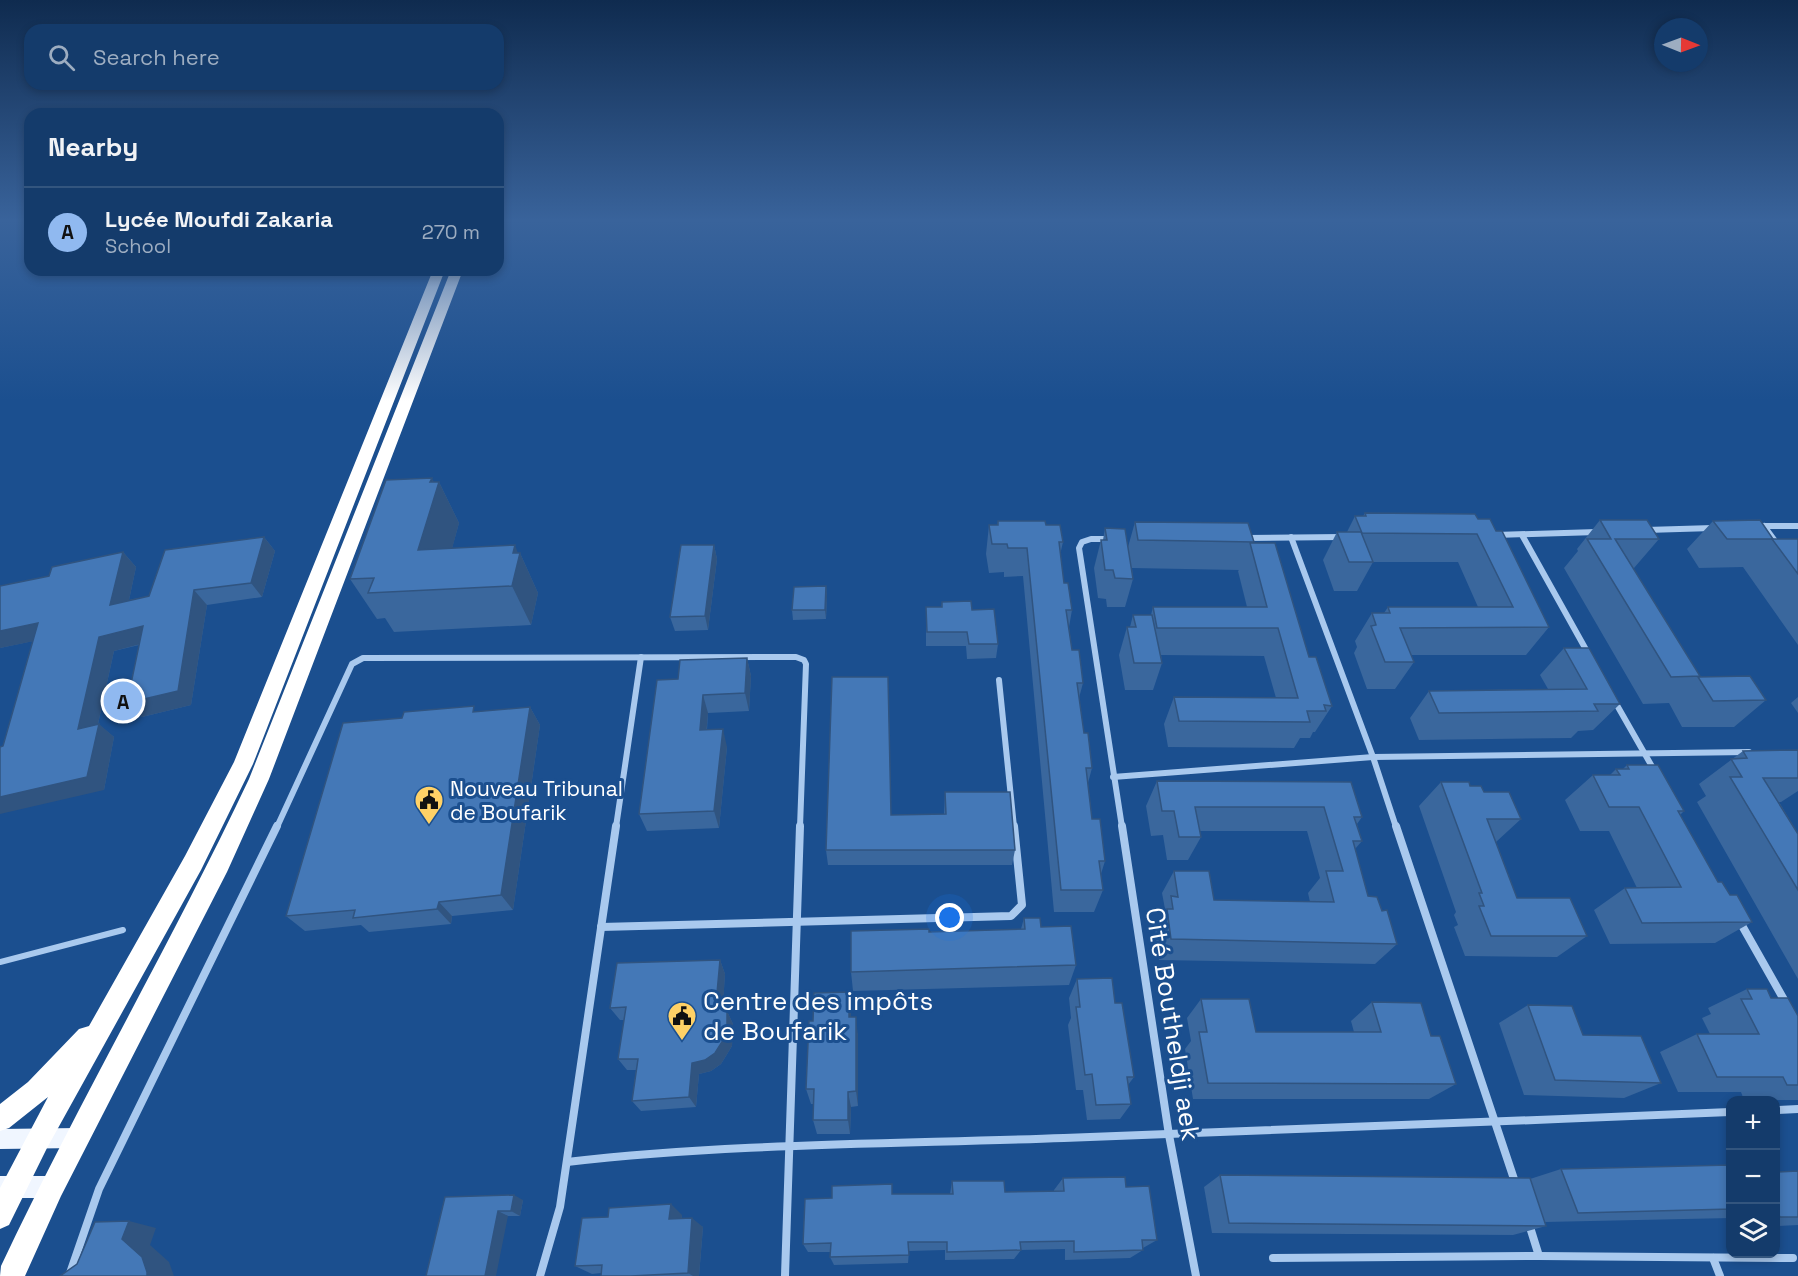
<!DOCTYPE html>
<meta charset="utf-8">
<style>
:root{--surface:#143b6b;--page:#214673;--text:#f1f3f6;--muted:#9dadc1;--line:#33557e;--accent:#90b9f0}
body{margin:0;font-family:"Space Grotesk",sans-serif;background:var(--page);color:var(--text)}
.controls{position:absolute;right:18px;bottom:18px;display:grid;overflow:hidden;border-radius:12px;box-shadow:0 3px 9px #0003}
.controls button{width:54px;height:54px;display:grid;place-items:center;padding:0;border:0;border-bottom:2px solid var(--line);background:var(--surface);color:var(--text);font:30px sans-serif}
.compass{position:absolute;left:1654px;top:18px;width:54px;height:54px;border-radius:50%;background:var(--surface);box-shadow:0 3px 9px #0003;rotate:91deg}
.you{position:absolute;left:950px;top:918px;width:21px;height:21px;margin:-15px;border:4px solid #fff;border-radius:50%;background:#1a73e8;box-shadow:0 0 0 9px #1a73e833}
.badge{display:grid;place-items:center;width:39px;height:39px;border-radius:50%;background:var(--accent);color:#111;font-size:20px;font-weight:700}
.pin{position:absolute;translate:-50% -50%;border:3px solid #fff;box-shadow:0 2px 6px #0006}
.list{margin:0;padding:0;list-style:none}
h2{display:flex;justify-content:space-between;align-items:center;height:78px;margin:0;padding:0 24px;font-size:26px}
h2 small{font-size:20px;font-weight:400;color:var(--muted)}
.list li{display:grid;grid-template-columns:39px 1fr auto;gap:18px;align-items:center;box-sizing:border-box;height:90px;padding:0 24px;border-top:2px solid var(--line)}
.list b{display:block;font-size:22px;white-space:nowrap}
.list p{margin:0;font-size:20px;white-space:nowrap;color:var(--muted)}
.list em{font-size:20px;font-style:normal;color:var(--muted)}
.icon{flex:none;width:33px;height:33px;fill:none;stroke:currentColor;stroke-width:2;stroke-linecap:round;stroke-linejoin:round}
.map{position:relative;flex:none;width:1798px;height:1276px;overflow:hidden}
.search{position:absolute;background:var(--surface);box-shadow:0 3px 9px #0003;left:24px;top:24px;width:480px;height:66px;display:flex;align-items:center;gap:15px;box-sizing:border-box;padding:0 21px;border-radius:18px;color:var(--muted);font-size:22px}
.panel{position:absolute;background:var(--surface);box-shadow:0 3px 9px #0003;left:24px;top:108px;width:480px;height:168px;border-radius:18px}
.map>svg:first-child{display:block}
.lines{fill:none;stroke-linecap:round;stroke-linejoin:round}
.lane{stroke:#a9c9ee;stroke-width:6}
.street-far1{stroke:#a9c9ee;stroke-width:6}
.street{stroke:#a9c9ee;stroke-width:8}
.primary{fill:#f0f6ff;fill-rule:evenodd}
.highway{fill:#fff;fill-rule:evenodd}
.wall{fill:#3a679d}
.shaded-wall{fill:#305480}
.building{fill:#4478b7;stroke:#305480;stroke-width:1.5}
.labels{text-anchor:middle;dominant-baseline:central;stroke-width:6;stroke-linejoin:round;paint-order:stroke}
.poi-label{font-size:21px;fill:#fff;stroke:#1b4f8f;text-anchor:start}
.near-poi-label{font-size:26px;fill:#fff;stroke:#1b4f8f;text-anchor:start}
.near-street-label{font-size:26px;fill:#fff;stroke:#1b4f8f}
</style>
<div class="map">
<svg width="1798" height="1276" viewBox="0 0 1798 1276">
<rect width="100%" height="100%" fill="#1b4f8f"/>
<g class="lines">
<!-- lane -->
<polyline class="lane" points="0,962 123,930"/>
<!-- street-far1 -->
<g class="street-far1">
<polyline points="1757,526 1798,526"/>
<polyline points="1764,526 1778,545"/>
<polyline points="1646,530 1713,528"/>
<polyline points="1496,535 1597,532"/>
<polyline points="1522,535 1589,655"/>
<polyline points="1291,537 1373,757 1396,827"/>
<polyline points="1247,538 1342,537"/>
<polyline points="1111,539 1091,539 1082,542 1079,548 1122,827"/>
<polyline points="999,680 1014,827"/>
<polyline points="1614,700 1654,770"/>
<polyline points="1113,777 1373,757 1749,752"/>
<polyline points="277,827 352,664 363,658 796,657 804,660 806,664 800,827"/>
<polyline points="616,827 641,657"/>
</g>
<!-- street -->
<g class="street">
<polyline points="1122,826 1169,1135 1196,1276"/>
<polyline points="1396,826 1516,1185"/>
<polyline points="1740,922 1787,1005"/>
<polyline points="601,927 1011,916 1022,905 1014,826"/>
<polyline points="1776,1110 1798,1109"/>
<path d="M567 1162C731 1143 899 1144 1064 1138 1286 1131 1508 1121 1730 1112"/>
<polyline points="1529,1224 1539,1256"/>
<polyline points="1273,1258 1539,1256 1793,1258"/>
<polyline points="1713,1258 1720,1276"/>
<polyline points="69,1276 99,1189 277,826"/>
<polyline points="540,1276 560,1207 616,826"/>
<polyline points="785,1276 800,826"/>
</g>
<!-- primary -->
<g class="primary">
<polygon points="78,1128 85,1131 88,1138 85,1145 78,1148 0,1149 0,1129"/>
<polygon points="0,1176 52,1176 60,1179 63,1187 60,1195 52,1198 0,1198"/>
</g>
<!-- highway -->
<g class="highway">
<polygon points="433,270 445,270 253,764 201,870 47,1148 9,1225 0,1229 0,1188 48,1097 9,1128 0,1131 0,1104 28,1082 79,1029 89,1026 185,856 234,762"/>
<path d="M451 270H463L269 779 227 872 61 1196 25 1276H0L1 1266C79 1101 171 944 249 779Z"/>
</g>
</g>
<!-- wall -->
<g class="wall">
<polygon points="434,482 439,482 459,523 452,548 520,553 538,593 531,625 394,632 385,618 377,619 350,579"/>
<polygon points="1365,513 1478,519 1496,531 1549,627 1526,655 1411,655 1414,662 1395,689 1367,689 1354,653 1357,647 1355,641 1372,613 1384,613 1388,607 1478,607 1458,562 1373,562 1357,591 1334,591 1323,560 1337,532 1347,532 1355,516 1363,516"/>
<polygon points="1600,520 1659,539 1634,568 1633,568 1700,676 1766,700 1734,727 1682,727 1669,703 1643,704 1564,568 1578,551 1577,549"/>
<polygon points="998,521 1046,525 1063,542 1060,555 1064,583 1072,610 1069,627 1072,650 1083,683 1079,698 1084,733 1092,768 1088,783 1092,819 1105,861 1101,874 1103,890 1094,912 1054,912 1023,576 1004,577 1004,572 989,573 986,554 989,525 997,525"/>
<polygon points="1713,521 1773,539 1798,539 1798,645 1743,567 1699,568 1687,549"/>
<polygon points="1135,522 1254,542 1253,543 1309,657 1332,706 1315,732 1313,732 1310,738 1300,738 1294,748 1168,747 1164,724 1174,697 1276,698 1264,656 1161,655 1162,663 1153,690 1125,690 1119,655 1127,627 1130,627 1133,615 1151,615 1153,607 1247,607 1238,571 1239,570 1132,568 1133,579 1125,607 1107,607 1106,599 1098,598 1094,568 1101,540 1103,540 1105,528 1128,547"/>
<polygon points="264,537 275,551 262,597 207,605 191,705 142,717 127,703 139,645 114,651 98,724 114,737 104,790 3,746 33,641 0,648 49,576 123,552 136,567 129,600 149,596"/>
<polygon points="714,545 717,559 708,630 675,631 670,617"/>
<polygon points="826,586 827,596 826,619 793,620 792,610"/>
<polygon points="942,602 972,610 998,644 996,658 967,659 966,646 926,646 926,607 941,607"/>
<polygon points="1564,648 1620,704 1593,730 1578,731 1571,738 1419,740 1410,718 1429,691 1548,689 1540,675"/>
<polygon points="747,658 751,676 749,711 708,713 707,730 727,747 719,828 647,831 639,814 678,679"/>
<polygon points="1798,697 1798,713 1791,703"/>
<polygon points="530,707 540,725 513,910 452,916 451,924 369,932 361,925 305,931 286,916 478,712"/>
<polygon points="1798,750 1798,791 1781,802 1779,802 1798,834 1798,979 1697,802 1706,796 1699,784 1743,751"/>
<polygon points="1627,765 1684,811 1680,815 1718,882 1752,922 1715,943 1610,944 1594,910 1625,888 1637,888 1609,831 1580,831 1565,800 1593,775 1610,775 1616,769 1623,769"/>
<polygon points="1157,781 1351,782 1362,817 1357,824 1362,841 1355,849 1368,896 1382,911 1397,944 1375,964 1159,960 1155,931 1160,922 1160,918 1165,909 1162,893 1174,871 1214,900 1310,902 1308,893 1320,878 1307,831 1200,831 1201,837 1188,860 1167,860 1163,835 1151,836 1146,806"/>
<polygon points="1441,782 1470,786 1484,792 1521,819 1496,842 1517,898 1587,936 1557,957 1465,956 1454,927 1458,925 1454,915 1456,912 1419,806"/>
<polygon points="945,792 1015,850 1012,865 828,865 826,850 891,815 944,814"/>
<polygon points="1024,918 1041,927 1076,965 1069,985 853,991 851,972 929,932 1021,929"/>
<polygon points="720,960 725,974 723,1003 733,1024 732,1046 721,1064 711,1071 699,1074 696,1107 641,1111 632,1101 636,1070 627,1070 618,1059 624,1020 620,1020 610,1008"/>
<polygon points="1077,979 1115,1003 1134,1077 1128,1085 1131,1104 1120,1119 1087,1120 1083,1090 1076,1090 1068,1025 1071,1018 1069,998"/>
<polygon points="1747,989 1771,998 1798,1016 1798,1100 1744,1100 1741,1092 1678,1092 1660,1052 1697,1034 1710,1034 1702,1018 1711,1014 1708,1008"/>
<polygon points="1201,999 1256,1032 1354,1032 1351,1021 1372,1002 1431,1036 1456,1084 1429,1099 1193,1099 1185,1049 1191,1041 1187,1018"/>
<polygon points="1528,1005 1583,1035 1661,1083 1624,1098 1524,1095 1499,1023"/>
<polygon points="851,1011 851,1017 858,1035 858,1106 851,1107 850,1134 817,1134 813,1120 813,1104 811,1104 806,1089 813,1021"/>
<polygon points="1731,1165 1731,1218 1545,1222 1546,1226 1513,1235 1212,1233 1204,1187 1220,1175 1530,1179 1561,1169"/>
<polygon points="1798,1171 1798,1225 1776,1226 1776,1172"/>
<polygon points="1063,1178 1126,1187 1157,1240 1143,1248 1143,1250 1130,1258 1065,1260 1065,1249 1021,1250 1014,1259 945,1260 945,1250 909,1251 908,1263 834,1265 830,1257 830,1252 808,1252 803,1244 832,1198 950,1194 952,1181 1005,1192 1054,1191 1054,1190"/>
<polygon points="445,1197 523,1200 520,1216 508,1216"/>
<polygon points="682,1215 682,1218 703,1227 699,1276 601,1276 601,1273 592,1274 575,1266"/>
</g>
<!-- shaded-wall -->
<g class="shaded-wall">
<polygon points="432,478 437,488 439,482 459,523 441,590 418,550"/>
<polygon points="264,537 275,551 262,597 251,583"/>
<polygon points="515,545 519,556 520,553 538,593 531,625 512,586 513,553"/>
<polygon points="714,545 717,559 708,630 705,616"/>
<polygon points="123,552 136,567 125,619 110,605"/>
<polygon points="826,586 827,596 826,619 825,610"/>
<polygon points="194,590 207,605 191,705 142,717 127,703"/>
<polygon points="38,623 54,637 0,648 0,631"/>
<polygon points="143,626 156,640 114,651 94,742 78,729 99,637"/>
<polygon points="747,658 751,676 749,711 745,693"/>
<polygon points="703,695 708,713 705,748 700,730"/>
<polygon points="530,707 540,725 513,910 501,895"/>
<polygon points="99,724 114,737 104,790 0,814 0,797"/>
<polygon points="723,729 727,747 719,828 714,811"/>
<polygon points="439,902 452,916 451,924 437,909"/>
<polygon points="720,960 725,974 723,1006 717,993"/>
<polygon points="849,992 851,1011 851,1035 849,1017"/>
<polygon points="727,1011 733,1024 732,1046 721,1064 711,1071 699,1074 696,1107 689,1097 692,1063"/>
<polygon points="856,1017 858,1035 858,1106 856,1091"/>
<polygon points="848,1092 851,1107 850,1134 848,1120"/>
<polygon points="514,1195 523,1200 520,1216 511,1211"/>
<polygon points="671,1204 682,1215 681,1229 669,1219"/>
<polygon points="498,1211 508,1216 496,1276 485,1276"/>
<polygon points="692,1218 703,1227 699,1276 693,1276 688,1273"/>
<polygon points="129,1221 156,1228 150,1245 169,1262 174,1276 147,1276 122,1239"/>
</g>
<!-- building -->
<g class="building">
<polygon points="432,478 430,482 439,482 418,550 515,545 513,553 520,553 512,586 368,593 374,578 350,579 386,480"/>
<polygon points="1365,513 1475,514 1478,519 1490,519 1496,531 1502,531 1549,627 1400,628 1414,662 1385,662 1371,626 1376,625 1372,613 1390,613 1388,607 1513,607 1477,534 1362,533 1355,516 1366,516"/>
<polygon points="1600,520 1647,520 1659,539 1615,539 1700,676 1671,677 1587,539 1611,539"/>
<polygon points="1760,520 1773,539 1727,539 1713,521"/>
<polygon points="998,521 1045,521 1046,525 1060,525 1063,542 1059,542 1064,583 1068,583 1072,610 1066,610 1072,650 1079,650 1083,683 1077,683 1084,733 1088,733 1092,768 1086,768 1092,819 1100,819 1105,861 1099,861 1103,890 1061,890 1027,548 1008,548 1007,544 992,544 989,525 998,525"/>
<polygon points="1135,522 1248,523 1254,542 1138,540"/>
<polygon points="1105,528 1125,529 1133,579 1115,578 1113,570 1105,570 1101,540 1107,540"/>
<polygon points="1337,532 1361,532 1373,562 1349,562"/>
<polygon points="264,537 251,583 194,590 178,691 127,703 143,626 99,637 78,729 99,724 87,777 0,797 0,747 3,746 38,623 0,631 0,586 49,576 52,567 123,552 110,605 149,596 165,550"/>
<polygon points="1772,539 1798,539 1798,574"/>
<polygon points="1250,543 1275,543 1309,657 1316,657 1332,706 1324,705 1326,711 1307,711 1310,722 1179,721 1174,697 1298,698 1278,628 1157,628 1153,607 1267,607"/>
<polygon points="681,545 714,545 705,616 670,617"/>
<polygon points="826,586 825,610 792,610 794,587"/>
<polygon points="971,601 972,610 994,609 998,644 969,644 967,632 927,632 926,607 942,607 942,602"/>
<polygon points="1133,615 1152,615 1162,663 1134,663 1127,627 1136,627"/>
<polygon points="1564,648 1589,648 1620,704 1594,704 1598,711 1439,713 1429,691 1587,689"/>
<polygon points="747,658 745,693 703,695 700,730 723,729 714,811 639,814 657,680 678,679 680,660"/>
<polygon points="1750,676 1766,700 1713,701 1698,677"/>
<polygon points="832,677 888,677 891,815 946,814 945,792 1010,792 1015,850 826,850"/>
<polygon points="474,706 473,712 530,707 501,895 439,902 437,909 353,918 355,910 286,916 343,723 402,718 404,712"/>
<polygon points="1798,750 1798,778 1763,778 1798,834 1798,890 1730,777 1742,777 1731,759 1747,758 1743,751"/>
<polygon points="1627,765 1658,765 1684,811 1678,811 1718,882 1722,882 1730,895 1737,895 1752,922 1642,923 1625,888 1681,887 1639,807 1609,807 1593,775 1620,775 1616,769 1629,769"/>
<polygon points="1157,781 1351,782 1362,817 1354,817 1362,841 1353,841 1368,896 1377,897 1382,911 1387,910 1397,944 1171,939 1167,909 1173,909 1171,896 1178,897 1174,871 1209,871 1214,900 1334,902 1326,871 1343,871 1324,807 1195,807 1201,837 1179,837 1174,811 1162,811"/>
<polygon points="1441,782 1469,782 1470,786 1481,786 1484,792 1509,792 1521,819 1487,819 1517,898 1570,898 1587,936 1491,936 1479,906 1484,906 1479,893 1482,893"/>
<polygon points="1024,918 1040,918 1041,927 1071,926 1076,965 851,972 851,931 929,929 929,932 1025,929"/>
<polygon points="720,960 717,993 727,1011 727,1034 715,1053 705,1060 692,1063 689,1097 632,1101 638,1059 618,1059 626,1007 610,1008 617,963"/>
<polygon points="1112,978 1115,1003 1122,1003 1134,1077 1127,1077 1131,1104 1096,1105 1092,1074 1085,1075 1076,1007 1080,1007 1077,979"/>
<polygon points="1747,989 1767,989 1771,998 1788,998 1798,1016 1798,1085 1787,1085 1783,1077 1717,1077 1697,1034 1759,1034 1741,999 1752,999"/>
<polygon points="849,992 849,1017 856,1017 856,1091 848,1092 848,1120 813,1120 814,1089 806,1089 809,1021 813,1021 814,993"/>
<polygon points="1201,999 1249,999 1256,1032 1381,1032 1372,1002 1421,1003 1431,1036 1440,1036 1456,1084 1208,1083 1199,1032 1207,1032"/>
<polygon points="1528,1005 1572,1006 1583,1035 1641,1036 1661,1083 1555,1080"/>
<polygon points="1731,1165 1731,1209 1578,1213 1561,1169"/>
<polygon points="1798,1171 1798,1217 1780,1217 1776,1208 1776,1172"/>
<polygon points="1220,1175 1530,1178 1546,1226 1229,1223"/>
<polygon points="1125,1177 1126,1187 1149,1186 1157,1240 1142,1240 1143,1250 1074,1252 1074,1241 1020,1242 1021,1250 947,1252 947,1242 908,1242 909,1255 830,1257 831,1243 803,1244 805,1199 832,1198 832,1186 892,1184 892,1194 953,1194 952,1181 1004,1181 1005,1192 1064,1191 1063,1178"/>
<polygon points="514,1195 511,1211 498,1211 485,1276 426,1276 445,1197"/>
<polygon points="671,1204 669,1219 692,1218 688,1273 631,1276 601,1276 602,1265 575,1266 582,1218 608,1217 609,1208"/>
<polygon points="129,1221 122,1239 142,1257 147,1272 147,1276 60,1276 77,1264 95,1222"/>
</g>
<!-- sky -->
<linearGradient id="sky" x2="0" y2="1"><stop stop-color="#0f2b4f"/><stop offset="0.55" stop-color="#39639b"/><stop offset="1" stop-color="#39639b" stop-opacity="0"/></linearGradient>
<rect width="1798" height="401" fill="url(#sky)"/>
<!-- icons -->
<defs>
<g id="civic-pin" transform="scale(1.5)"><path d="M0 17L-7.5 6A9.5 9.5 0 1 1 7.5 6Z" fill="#ffd166" stroke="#1b4f8f"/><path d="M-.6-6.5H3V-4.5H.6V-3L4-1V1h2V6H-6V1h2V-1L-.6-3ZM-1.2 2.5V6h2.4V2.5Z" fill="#111"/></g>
</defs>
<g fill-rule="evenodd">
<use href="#civic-pin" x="429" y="800"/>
<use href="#civic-pin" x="682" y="1016"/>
</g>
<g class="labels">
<!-- poi labels -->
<g class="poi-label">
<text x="450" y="788">Nouveau Tribunal<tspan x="450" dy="24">de Boufarik</tspan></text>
</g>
<!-- near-poi labels -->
<g class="near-poi-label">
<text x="703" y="1001">Centre des impôts<tspan x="703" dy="30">de Boufarik</tspan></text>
</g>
<!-- near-street labels -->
<g class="near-street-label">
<text transform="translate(1173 1024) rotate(81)">Cité Boutheldji aek</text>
</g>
</g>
</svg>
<div class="controls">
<button>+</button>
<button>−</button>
<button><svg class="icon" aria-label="layers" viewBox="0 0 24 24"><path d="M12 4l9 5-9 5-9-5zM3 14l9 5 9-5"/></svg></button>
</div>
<svg class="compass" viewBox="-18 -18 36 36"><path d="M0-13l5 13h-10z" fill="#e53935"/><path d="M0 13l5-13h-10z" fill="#9dadc1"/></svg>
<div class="you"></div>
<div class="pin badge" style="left:123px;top:701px">A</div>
<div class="search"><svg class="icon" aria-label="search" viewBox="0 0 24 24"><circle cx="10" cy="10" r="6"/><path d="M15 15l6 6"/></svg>Search here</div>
<section class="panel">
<h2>Nearby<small></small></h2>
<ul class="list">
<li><span class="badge">A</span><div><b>Lycée Moufdi Zakaria</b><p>School</p></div><em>270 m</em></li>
</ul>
</section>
</div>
